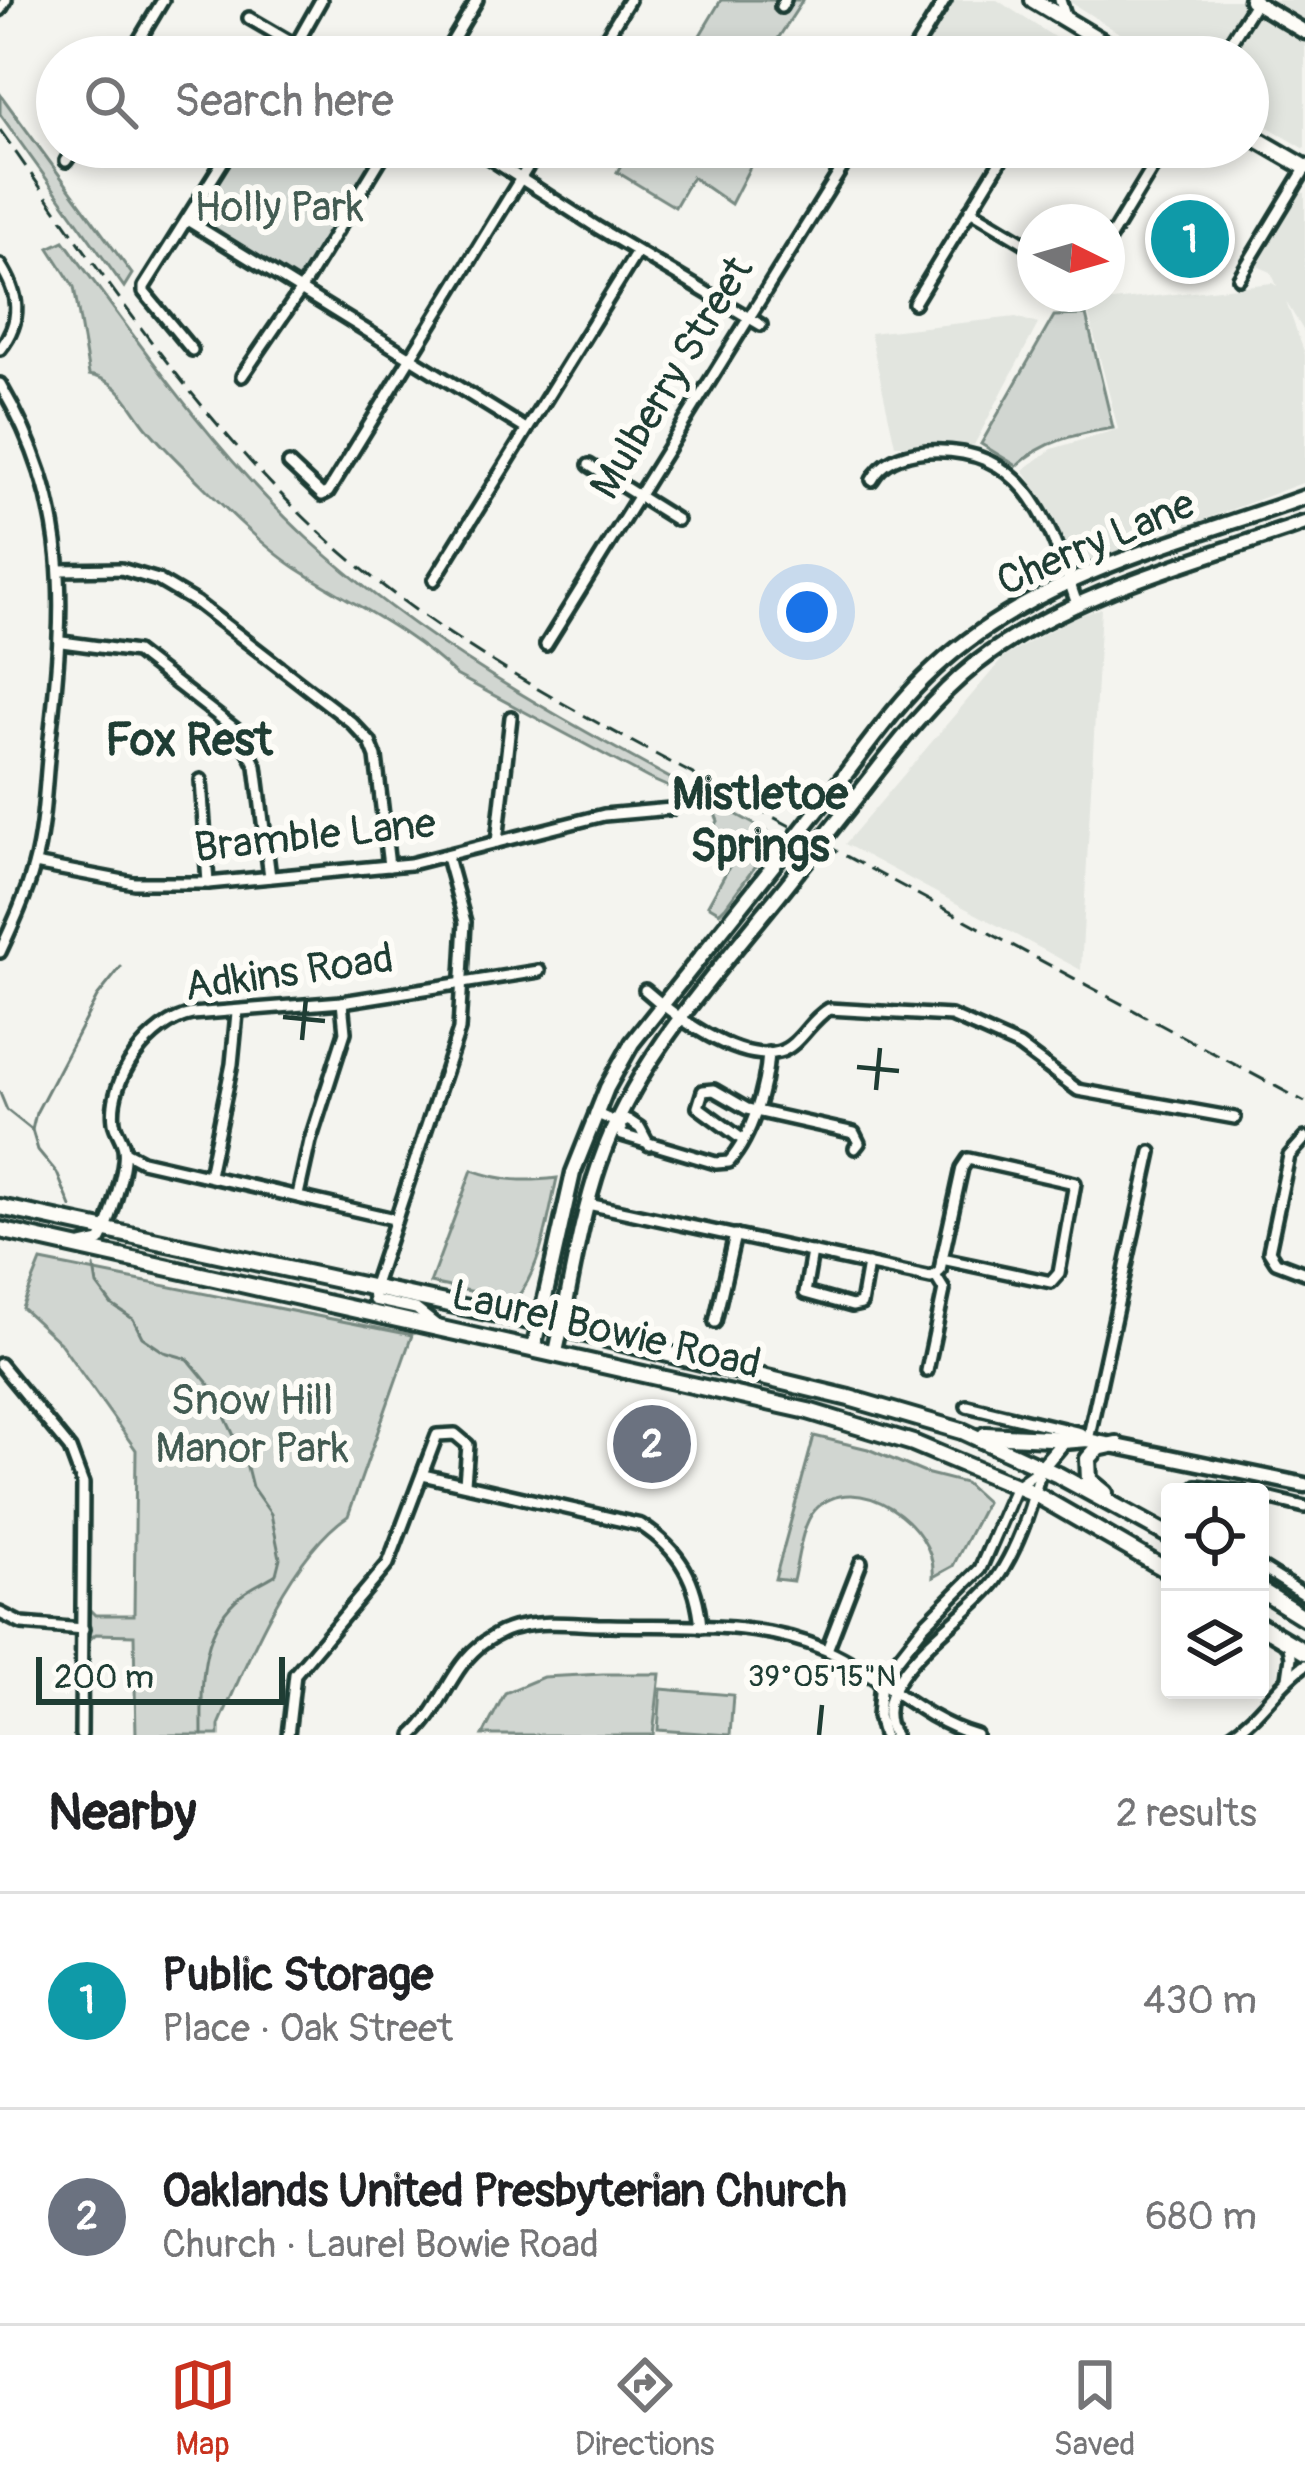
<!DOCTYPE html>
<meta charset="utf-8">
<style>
:root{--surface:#fff;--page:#f6f6f6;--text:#202124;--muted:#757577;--line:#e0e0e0;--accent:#c8321e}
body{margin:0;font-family:Pangolin,sans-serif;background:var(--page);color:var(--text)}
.controls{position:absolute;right:36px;bottom:36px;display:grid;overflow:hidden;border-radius:12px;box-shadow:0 6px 18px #0003}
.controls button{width:108px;height:108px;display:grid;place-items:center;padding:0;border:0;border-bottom:3px solid var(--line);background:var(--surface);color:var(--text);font:60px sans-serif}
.compass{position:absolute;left:1017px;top:204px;width:108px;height:108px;border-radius:50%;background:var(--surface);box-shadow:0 6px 18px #0003;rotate:95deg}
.scale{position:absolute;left:36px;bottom:30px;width:249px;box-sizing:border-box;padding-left:12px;border:6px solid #1f3d34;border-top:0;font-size:33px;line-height:42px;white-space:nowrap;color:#1f3d34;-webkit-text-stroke:9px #fdfcf7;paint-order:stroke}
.you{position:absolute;left:807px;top:612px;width:42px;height:42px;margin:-30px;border:9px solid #fff;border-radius:50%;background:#1a73e8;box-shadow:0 0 0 18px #1a73e833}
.badge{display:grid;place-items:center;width:78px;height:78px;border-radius:50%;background:var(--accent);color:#fff;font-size:39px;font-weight:700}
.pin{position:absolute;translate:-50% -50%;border:6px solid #fff;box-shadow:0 3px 12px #0006}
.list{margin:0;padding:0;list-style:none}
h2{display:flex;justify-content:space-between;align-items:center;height:156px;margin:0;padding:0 48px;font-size:51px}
h2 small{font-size:39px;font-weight:400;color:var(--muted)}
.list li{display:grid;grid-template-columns:78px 1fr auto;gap:36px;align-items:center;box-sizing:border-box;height:216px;padding:0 48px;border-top:3px solid var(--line)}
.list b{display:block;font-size:45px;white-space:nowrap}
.list p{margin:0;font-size:39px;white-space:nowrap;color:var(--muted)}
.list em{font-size:39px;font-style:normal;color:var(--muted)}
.icon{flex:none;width:66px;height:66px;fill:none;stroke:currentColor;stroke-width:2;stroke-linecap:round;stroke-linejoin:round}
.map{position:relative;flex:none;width:1305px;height:1735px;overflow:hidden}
.search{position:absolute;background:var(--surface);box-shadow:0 6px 18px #0003;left:36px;right:36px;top:36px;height:132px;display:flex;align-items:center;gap:30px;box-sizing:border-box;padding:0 42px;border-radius:66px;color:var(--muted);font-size:45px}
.sheet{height:588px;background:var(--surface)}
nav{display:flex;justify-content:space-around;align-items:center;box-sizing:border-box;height:168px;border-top:3px solid var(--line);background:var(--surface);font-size:33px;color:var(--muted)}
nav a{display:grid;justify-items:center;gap:6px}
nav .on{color:var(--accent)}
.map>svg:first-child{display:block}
.built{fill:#e2e5df}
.green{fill:#d1d6d1;stroke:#788a82;stroke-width:3}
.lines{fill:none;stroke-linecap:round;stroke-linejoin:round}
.stream{stroke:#6e8179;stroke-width:3}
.street-casing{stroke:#1f3d34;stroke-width:18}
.secondary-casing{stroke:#1f3d34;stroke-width:21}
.primary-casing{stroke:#1f3d34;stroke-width:22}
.street{stroke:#fdfcf7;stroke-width:9}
.secondary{stroke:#fdfcf7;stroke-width:12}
.primary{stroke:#fdfcf7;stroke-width:14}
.rail{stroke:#1f3d34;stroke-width:3;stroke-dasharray:18 9;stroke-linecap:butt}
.secondary-bridge-casing{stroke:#1f3d34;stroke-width:21;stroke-linecap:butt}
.secondary-bridge{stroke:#fdfcf7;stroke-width:12}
.ticks{fill:none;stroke:#1f3d34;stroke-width:4.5}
.labels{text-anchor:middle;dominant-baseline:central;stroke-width:12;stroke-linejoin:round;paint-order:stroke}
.park-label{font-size:42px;fill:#435c53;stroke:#fdfcf7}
.street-label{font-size:42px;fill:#1f3d34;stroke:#fdfcf7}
.neighbourhood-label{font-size:45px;font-weight:bold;fill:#1f3d34;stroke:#fdfcf7}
.ticks-label{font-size:30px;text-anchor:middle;fill:#1f3d34;stroke:#fdfcf7;stroke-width:12;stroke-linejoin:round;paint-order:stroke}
</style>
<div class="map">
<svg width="1305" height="1735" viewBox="0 0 1305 1735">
<rect width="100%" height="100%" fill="#f4f4ef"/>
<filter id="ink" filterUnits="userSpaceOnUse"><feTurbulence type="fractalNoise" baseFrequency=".00833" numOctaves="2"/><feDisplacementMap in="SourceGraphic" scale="24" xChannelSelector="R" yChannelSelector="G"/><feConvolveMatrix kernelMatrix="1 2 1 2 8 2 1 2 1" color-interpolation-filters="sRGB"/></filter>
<g filter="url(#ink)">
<!-- built -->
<g class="built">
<polygon points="952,0 997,0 1065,44 1057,57 957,57 927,40"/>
<polygon points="1067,0 1305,0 1305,149 1248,115 1248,57 1157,57"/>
<polygon points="1301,192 1305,193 1305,333 1286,302 1305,354 1305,482 1078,567 1072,563 1054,517 1023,470 1052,449 1118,429 1086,304 1272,283 1277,286 1271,272 1255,265"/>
<polygon points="1016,317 1038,324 974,445 895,445 870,333"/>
<polygon points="1101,608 1081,970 845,844 1004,657 1070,619"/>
</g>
<!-- green -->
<g class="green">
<polygon points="721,0 803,0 766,57 687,57"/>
<polygon points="0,94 132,274 124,287 0,114"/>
<polygon points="232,147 388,147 300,291 187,220"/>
<polygon points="631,147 738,147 751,165 731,204 692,177 675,207 617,172"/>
<path d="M64 241C139 343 213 451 307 538 445 665 615 746 777 837L726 906 720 912 708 905 729 867 696 848 706 840 718 821 712 806 648 778 456 675C409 629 350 603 296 568 265 548 225 508 199 482 182 465 164 448 148 429 130 408 121 380 89 375L74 287 49 248Z"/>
<path d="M1086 315 1113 428C1077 434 1044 440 1017 466L981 444 1054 316Z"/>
<path d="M472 1170C502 1181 526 1182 557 1178 548 1218 542 1268 515 1300L430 1283Z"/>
<path d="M41 1261 412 1335 348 1516C291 1554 246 1662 219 1725V1735H136L134 1635 96 1634 87 1642 88 1608 95 1615H134L136 1450 60 1343 22 1308Z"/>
<path d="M814 1436 868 1449 925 1473 965 1483 986 1502 953 1566 933 1577C938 1525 855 1467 815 1510 801 1525 798 1561 793 1581L775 1579Z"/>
<polygon points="603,1674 660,1674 653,1735 483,1735 505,1693 543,1677"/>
<polygon points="661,1689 733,1695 730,1735 658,1730"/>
</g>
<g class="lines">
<!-- stream -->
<g class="stream">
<polyline points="0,1093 7,1110 32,1130 38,1150 57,1173 71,1207"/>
<polyline points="32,1130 36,1113 97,997 121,967"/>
<path d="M94 1267 97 1285 112 1305 133 1319 142 1337 164 1352 188 1359 211 1387 245 1459 252 1487 271 1514 280 1558 276 1574C266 1581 253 1586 243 1594 198 1628 202 1685 202 1735"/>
</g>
<!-- street casing -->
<g class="street-casing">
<g id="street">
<polyline points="1060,0 1066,19"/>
<polyline points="781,7 785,0"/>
<polyline points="0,10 6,0"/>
<polyline points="249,18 316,57"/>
<polyline points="129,57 163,0"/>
<polyline points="289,57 321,0"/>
<polyline points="443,57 477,0"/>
<polyline points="594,57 629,0"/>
<polyline points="910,57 945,0"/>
<polyline points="1221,57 1257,0"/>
<polyline points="472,147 598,228 761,325"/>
<polyline points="66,161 76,147"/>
<polyline points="970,210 1035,249"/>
<polyline points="187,220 526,429"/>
<polyline points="1107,243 1165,147"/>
<path d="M0 265C19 294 23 320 0 349"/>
<polyline points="1239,278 1305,169"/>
<polyline points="914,303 1009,147"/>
<polyline points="1069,306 1076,294"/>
<polyline points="192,350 144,292 144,287 232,147"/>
<polyline points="242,376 300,291 388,147"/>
<path d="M0 384C72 507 65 604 50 739 45 781 45 826 34 866 26 896 13 924 0 952"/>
<polyline points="289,464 322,495 328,492 540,147"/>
<polyline points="589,465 677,520"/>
<path d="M872 480C883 460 905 453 927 451 1029 445 1050 527 1077 604"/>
<polyline points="61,570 121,569 158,580 197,603 351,722 370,742 376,757 389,866"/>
<polyline points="434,580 637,252"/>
<polyline points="62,642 136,652 239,732 256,766 270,877"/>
<polyline points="546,645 855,147"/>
<polyline points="201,780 208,883"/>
<polyline points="497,842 511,717"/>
<polyline points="35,864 134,883 208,883 410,864 604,815 671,809"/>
<path d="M645 990C673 1015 739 1064 779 1052 800 1046 810 1019 829 1009L951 1016 1019 1046 1078 1090 1235 1118"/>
<polyline points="595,1113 620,1124 628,1120 640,1128 649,1145"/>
<path d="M620 1124 622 1135 716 1163 729 1162C752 1136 766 1087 768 1053"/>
<polyline points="1305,1138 1289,1156 1269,1251 1276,1262 1305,1273"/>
<polyline points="743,1140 698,1107 703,1091 714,1090 747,1109 854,1133 859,1143 855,1148"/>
<polyline points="125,1152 142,1161 394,1219"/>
<polygon points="968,1159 1075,1183 1059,1273 1051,1282 942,1259 962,1168"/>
<polyline points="209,1175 232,1064 237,1013"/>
<polyline points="298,1195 310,1141 345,1032 342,1002"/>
<polyline points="588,1204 931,1278 940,1271 942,1259"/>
<path d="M82 1245 100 1241C109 1226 127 1167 124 1149 123 1140 116 1132 114 1122 108 1079 150 1022 192 1014L342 1002 539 971"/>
<polyline points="812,1252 805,1293 852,1306 861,1304 868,1264"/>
<polyline points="715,1322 735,1235"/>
<polyline points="435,1324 416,1309 374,1300 373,1288 459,1030 465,922 447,857"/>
<polyline points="0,1364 70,1449 83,1484 81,1735"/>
<polyline points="927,1371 944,1290 936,1277"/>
<polyline points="967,1406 1080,1433 1088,1440 1151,1152"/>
<path d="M423 1475 641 1525C680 1550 697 1581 701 1627"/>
<polyline points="1194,1492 1197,1486 1243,1492"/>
<polyline points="1260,1496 1305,1507"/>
<polyline points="1260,1567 1305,1595"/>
<polyline points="0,1613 22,1624 83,1629"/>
<polyline points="827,1650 861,1562"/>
<polyline points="1288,1678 1291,1657 1288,1642"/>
<polyline points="288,1735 295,1674 388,1564 437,1435 455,1434 468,1445 465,1483"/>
<path d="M413 1735C443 1708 451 1665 485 1642 495 1635 506 1629 518 1627 547 1620 579 1625 609 1625 681 1627 758 1620 826 1650 878 1673 921 1720 976 1735"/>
<polyline points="883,1735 878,1716 881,1680 924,1625 980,1569 1016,1486 1041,1468"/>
<path d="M894 1735C861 1679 967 1620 995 1581 1018 1549 1032 1505 1041 1468"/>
<path d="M1230 1735C1261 1716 1276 1685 1305 1665"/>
</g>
</g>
<!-- secondary casing -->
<g class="secondary-casing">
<g id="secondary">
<polyline points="1251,0 1305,32"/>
<path d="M823 803C859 759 892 707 934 669 1036 574 1178 543 1305 497"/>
<path d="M843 814C885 761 924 705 977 663 1065 594 1199 560 1305 523"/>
<polyline points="534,1347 573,1173 607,1088 632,1043 777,861"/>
<path d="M556 1352C570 1289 579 1223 600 1162 638 1052 727 962 797 872"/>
<polyline points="1041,1468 1063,1442 1088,1440 1305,1485"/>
</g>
</g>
<!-- primary casing -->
<g class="primary-casing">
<g id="primary">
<polyline points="1033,0 1128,57"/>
<polyline points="1248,134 1305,167"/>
<polyline points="0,1207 561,1328 849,1398 962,1431 1058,1475 1170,1536"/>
<polyline points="0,1230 808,1411 913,1443 1035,1494 1170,1572"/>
<polyline points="985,1435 1070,1439"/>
<polyline points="1105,1493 1089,1480 1088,1459 1098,1448 1116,1444"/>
<polyline points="1260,1590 1305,1618"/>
<polyline points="1260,1625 1305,1652"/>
</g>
</g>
<!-- street -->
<use href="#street" class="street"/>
<!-- secondary -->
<use href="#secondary" class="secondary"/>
<!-- primary -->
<use href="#primary" class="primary"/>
<!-- rail -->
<path class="rail" d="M0 130C103 276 202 427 336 547 462 658 614 731 760 810 942 907 1123 1005 1305 1102"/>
<!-- secondary-bridge casing -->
<g class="secondary-bridge-casing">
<g id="secondary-bridge">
<polyline points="777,861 823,803"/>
<polyline points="797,872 843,814"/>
</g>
</g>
<!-- secondary-bridge -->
<use href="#secondary-bridge" class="secondary-bridge"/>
</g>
</g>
<!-- ticks -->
<path class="ticks" d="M283 1017 325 1021M302 1040 306 998M857 1067 899 1071M876 1090 880 1048M819 1735 822 1705"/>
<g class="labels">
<!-- park labels -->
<g class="park-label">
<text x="279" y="208">Holly Park</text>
<text x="252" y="1401">Snow Hill<tspan x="252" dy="48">Manor Park</tspan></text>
</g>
<!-- street labels -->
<g class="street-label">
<text transform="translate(672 378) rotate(-59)">Mulberry Street</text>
<text transform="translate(1096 543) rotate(-23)">Cherry Lane</text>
<text transform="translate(315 836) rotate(-6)">Bramble Lane</text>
<text transform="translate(289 973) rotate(-8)">Adkins Road</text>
<text transform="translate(606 1330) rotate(13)">Laurel Bowie Road</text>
</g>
<!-- neighbourhood labels -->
<g class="neighbourhood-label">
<text x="189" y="741">Fox Rest</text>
<text x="760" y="795">Mistletoe<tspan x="760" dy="52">Springs</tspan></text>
</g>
</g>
<g class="ticks-label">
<text x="822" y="1686">39°05'15"N</text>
</g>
</svg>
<div class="controls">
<button><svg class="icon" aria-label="locate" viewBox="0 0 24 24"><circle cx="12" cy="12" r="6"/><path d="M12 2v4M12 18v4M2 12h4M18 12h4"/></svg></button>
<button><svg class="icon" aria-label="layers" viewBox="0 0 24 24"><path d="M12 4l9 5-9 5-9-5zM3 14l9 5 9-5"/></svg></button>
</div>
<svg class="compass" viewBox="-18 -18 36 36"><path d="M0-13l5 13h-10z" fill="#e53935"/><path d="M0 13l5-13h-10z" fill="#757577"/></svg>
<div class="scale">200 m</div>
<div class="you"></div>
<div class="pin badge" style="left:1190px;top:239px;background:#0f9aa8">1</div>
<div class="pin badge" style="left:652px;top:1444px;background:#6b7280">2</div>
<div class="search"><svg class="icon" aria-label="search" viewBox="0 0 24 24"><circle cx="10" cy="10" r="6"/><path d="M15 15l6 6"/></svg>Search here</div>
</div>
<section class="sheet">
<h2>Nearby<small>2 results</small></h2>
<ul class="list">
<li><span class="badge" style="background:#0f9aa8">1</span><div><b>Public Storage</b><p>Place · Oak Street</p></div><em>430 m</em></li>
<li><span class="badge" style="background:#6b7280">2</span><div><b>Oaklands United Presbyterian Church</b><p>Church · Laurel Bowie Road</p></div><em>680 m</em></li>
</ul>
</section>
<nav>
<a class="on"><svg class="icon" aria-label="map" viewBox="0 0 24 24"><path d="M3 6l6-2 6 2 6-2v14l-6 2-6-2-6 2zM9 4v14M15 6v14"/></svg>Map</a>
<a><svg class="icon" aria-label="directions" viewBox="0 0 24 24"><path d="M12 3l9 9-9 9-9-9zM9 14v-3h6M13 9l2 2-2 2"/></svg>Directions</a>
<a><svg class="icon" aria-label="saved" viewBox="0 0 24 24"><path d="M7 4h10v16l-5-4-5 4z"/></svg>Saved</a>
</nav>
